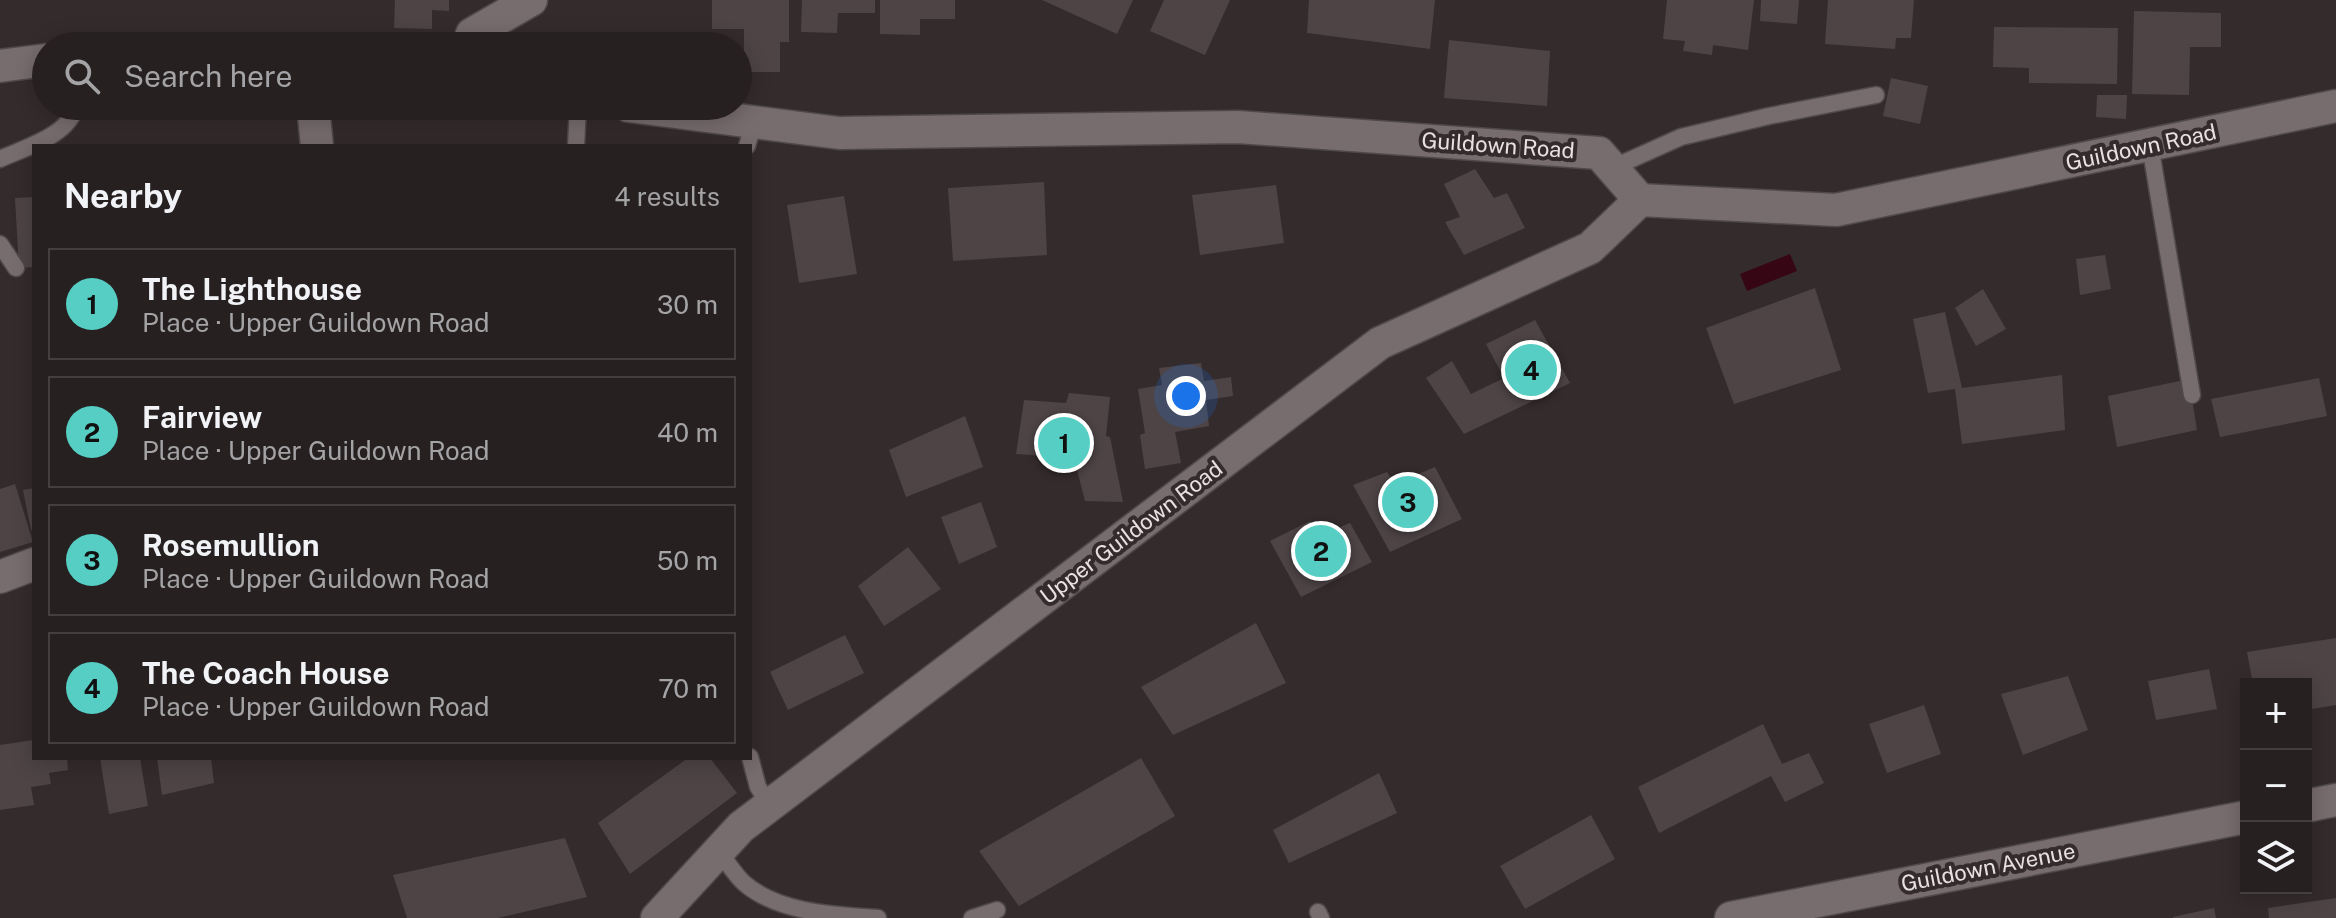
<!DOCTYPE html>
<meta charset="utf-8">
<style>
:root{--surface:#272021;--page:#2f282a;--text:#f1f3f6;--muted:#a4a3a5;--line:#433e3f;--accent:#56cec3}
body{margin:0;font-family:"Public Sans",sans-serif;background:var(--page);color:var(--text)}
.controls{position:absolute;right:24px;bottom:24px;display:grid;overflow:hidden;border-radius:0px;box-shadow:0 4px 20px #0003}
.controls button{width:72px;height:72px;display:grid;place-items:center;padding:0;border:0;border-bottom:2px solid var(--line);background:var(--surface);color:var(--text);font:40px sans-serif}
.you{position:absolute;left:1186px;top:396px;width:28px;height:28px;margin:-20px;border:6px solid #fff;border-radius:50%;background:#1a73e8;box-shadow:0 0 0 12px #1a73e833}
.badge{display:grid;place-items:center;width:52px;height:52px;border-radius:50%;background:var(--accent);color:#111;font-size:26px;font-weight:700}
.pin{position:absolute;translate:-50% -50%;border:4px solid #fff;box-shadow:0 2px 8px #0006}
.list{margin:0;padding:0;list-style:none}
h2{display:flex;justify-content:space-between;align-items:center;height:104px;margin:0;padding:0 32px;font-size:34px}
h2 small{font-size:26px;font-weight:400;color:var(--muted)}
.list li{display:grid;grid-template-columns:52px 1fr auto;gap:24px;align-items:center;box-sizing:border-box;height:112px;margin:0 16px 16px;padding:0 16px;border:2px solid var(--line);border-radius:0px}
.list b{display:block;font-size:30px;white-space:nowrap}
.list p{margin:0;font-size:26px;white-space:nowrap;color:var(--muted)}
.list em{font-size:26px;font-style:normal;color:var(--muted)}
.icon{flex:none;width:44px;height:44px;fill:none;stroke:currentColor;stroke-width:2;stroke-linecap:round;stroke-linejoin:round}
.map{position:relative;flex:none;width:2336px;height:918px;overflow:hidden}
.search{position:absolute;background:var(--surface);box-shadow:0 4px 20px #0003;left:32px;top:32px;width:720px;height:88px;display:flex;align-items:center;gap:20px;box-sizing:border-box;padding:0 28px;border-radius:44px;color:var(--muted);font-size:30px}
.panel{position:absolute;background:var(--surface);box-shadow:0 4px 20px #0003;left:32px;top:144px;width:720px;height:616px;border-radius:0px}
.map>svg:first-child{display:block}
.water{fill:#360615}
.building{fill:#4e4446}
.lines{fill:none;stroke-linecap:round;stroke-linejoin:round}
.service-casing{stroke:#50494a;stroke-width:19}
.minor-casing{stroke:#50494a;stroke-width:35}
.service{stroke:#776c6e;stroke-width:16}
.minor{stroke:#776c6e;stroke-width:32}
.labels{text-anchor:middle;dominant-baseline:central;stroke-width:8;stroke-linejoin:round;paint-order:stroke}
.street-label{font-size:22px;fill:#e7e1e2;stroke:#342b2c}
</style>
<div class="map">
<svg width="2336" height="918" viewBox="0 0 2336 918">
<rect width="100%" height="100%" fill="#342b2c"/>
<!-- water -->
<polygon class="water" points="1790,254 1797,271 1747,291 1740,274"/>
<!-- building -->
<g class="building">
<polygon points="395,0 449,0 449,11 432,10 432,29 394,28"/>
<polygon points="712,0 789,0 789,42 780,42 780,72 744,72 744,29 712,29"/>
<polygon points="802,0 875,0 875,13 838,13 837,33 801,32"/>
<polygon points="880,0 955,0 955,19 920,19 920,35 880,34"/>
<polygon points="1042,0 1133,0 1117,34"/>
<polygon points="1164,0 1230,0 1205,55 1150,31"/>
<polygon points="1309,0 1435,0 1430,49 1307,33"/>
<polygon points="1667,0 1754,0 1748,50 1713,45 1712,55 1683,51 1685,41 1663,39"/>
<polygon points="1761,0 1799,0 1797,24 1760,21"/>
<polygon points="1828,0 1914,0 1911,38 1896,38 1895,49 1825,44"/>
<polygon points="2134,11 2221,13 2221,47 2190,47 2189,95 2132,94"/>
<polygon points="1994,27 2118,28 2117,84 2029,83 2029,68 1993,67"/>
<polygon points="1449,40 1550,51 1547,106 1444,98"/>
<polygon points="1891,78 1928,86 1920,124 1883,116"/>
<polygon points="2097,95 2127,95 2126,119 2096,117"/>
<polygon points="1475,169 1494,198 1507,193 1525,228 1464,255 1445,222 1460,217 1444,184"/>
<polygon points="1044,182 1047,255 953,261 948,188"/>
<polygon points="1276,185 1284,243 1200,255 1192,195"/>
<polygon points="844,196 857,274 799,283 787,205"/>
<polygon points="34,197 34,267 19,268 15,198"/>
<polygon points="2105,255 2111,289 2080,295 2076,259"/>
<polygon points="1815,288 1841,370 1734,404 1706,328"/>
<polygon points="1983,289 2006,329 1976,346 1955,308"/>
<polygon points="1945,312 1962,388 2062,375 2065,430 1962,444 1955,389 1928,393 1913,319"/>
<polygon points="1535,320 1570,383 1464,434 1426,378 1452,361 1471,394 1504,378 1486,344"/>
<polygon points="1201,363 1204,381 1231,377 1233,396 1206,400 1209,426 1175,432 1181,463 1145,469 1140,435 1145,433 1138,389 1162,385 1159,368"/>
<polygon points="2319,378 2327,416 2220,437 2211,399"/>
<polygon points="2189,379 2197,430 2117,447 2108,396"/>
<polygon points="1069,393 1110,397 1106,436 1110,437 1123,502 1085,501 1077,470 1062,468 1061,457 1016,454 1024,400 1066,403"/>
<polygon points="965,416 983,467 906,497 889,450"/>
<polygon points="1435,467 1462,519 1390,552 1353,485 1387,472 1394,484"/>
<polygon points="15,484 33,542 0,552 0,489"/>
<polygon points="34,488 34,530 31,530 23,490"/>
<polygon points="981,502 997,547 959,564 941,517"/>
<polygon points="1310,521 1319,535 1350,523 1372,562 1301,597 1270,541"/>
<polygon points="908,547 941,589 884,626 858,586"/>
<polygon points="1256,623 1286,683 1173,735 1141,687"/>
<polygon points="845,635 864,673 788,710 770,672"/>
<polygon points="2336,638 2336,705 2306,710 2306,684 2253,684 2247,652"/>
<polygon points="2209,669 2217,709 2156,720 2148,681"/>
<polygon points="2068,676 2088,730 2023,755 2001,694"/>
<polygon points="1924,705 1941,754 1887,773 1869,724"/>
<polygon points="1763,724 1782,764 1809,753 1824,783 1785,802 1771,776 1659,833 1638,787"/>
<polygon points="34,740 34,758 67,758 68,770 49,773 51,784 31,787 34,805 0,810 0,745"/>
<polygon points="100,758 140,758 148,806 109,814"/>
<polygon points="157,758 211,758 214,783 162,795"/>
<polygon points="688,758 710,758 737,793 630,874 598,823"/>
<polygon points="1141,758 1175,816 1019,906 979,851"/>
<polygon points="1379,773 1397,813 1289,863 1273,830"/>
<polygon points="1591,815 1615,859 1525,909 1500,866"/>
<polygon points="565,838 587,897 498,918 407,918 393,875"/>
<polygon points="2336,898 2336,918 2269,918 2268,908"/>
<polygon points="2214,908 2216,918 2173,918 2173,917"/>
</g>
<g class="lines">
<!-- service casing -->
<g class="service-casing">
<g id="service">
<polyline points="2150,145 2192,395"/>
<polyline points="576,146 578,106"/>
<polyline points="747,146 754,122"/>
<path d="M0 159C24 148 71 135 75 106"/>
<polyline points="1612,168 1681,137 1769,116 1876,95"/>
<polyline points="0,244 16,268"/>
<polyline points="750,757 758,787 770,806"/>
<path d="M720 853C728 863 735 875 744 883 778 913 835 915 878 918"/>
<polyline points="1318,912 1321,918"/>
<polyline points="972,918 997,910"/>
</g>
</g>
<!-- minor casing -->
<g class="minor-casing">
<g id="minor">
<polyline points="468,46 472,34 531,0"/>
<polyline points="0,66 46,60"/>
<polyline points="313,106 317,146"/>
<polyline points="629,106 839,133 1238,127 1599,153 1640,200 1836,210 2336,106"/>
<polyline points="0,577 34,564"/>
<polyline points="2306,806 2336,800"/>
<polyline points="657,918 741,827 1380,343 1590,248 1640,200"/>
<polyline points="1731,918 2246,817"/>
</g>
</g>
<!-- service -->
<use href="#service" class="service"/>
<!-- minor -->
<use href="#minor" class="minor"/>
</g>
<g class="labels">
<!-- street labels -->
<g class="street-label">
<text transform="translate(1498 145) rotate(4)">Guildown Road</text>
<text transform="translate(2141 147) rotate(-12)">Guildown Road</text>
<text transform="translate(1131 532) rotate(-37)">Upper Guildown Road</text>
<text transform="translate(1988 867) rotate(-11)">Guildown Avenue</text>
</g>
</g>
</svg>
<div class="controls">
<button>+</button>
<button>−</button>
<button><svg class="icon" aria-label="layers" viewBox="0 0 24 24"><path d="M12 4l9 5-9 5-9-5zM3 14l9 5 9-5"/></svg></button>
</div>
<div class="you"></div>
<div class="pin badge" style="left:1064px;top:443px">1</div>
<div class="pin badge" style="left:1321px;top:551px">2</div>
<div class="pin badge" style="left:1408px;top:502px">3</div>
<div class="pin badge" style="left:1531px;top:370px">4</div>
<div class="search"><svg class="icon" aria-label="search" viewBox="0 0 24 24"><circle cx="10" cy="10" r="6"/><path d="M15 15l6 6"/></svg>Search here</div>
<section class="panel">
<h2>Nearby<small>4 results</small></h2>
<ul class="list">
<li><span class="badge">1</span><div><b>The Lighthouse</b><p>Place · Upper Guildown Road</p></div><em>30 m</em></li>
<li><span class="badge">2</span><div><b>Fairview</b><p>Place · Upper Guildown Road</p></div><em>40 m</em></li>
<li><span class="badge">3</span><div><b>Rosemullion</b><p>Place · Upper Guildown Road</p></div><em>50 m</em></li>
<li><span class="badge">4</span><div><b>The Coach House</b><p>Place · Upper Guildown Road</p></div><em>70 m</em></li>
</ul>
</section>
</div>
